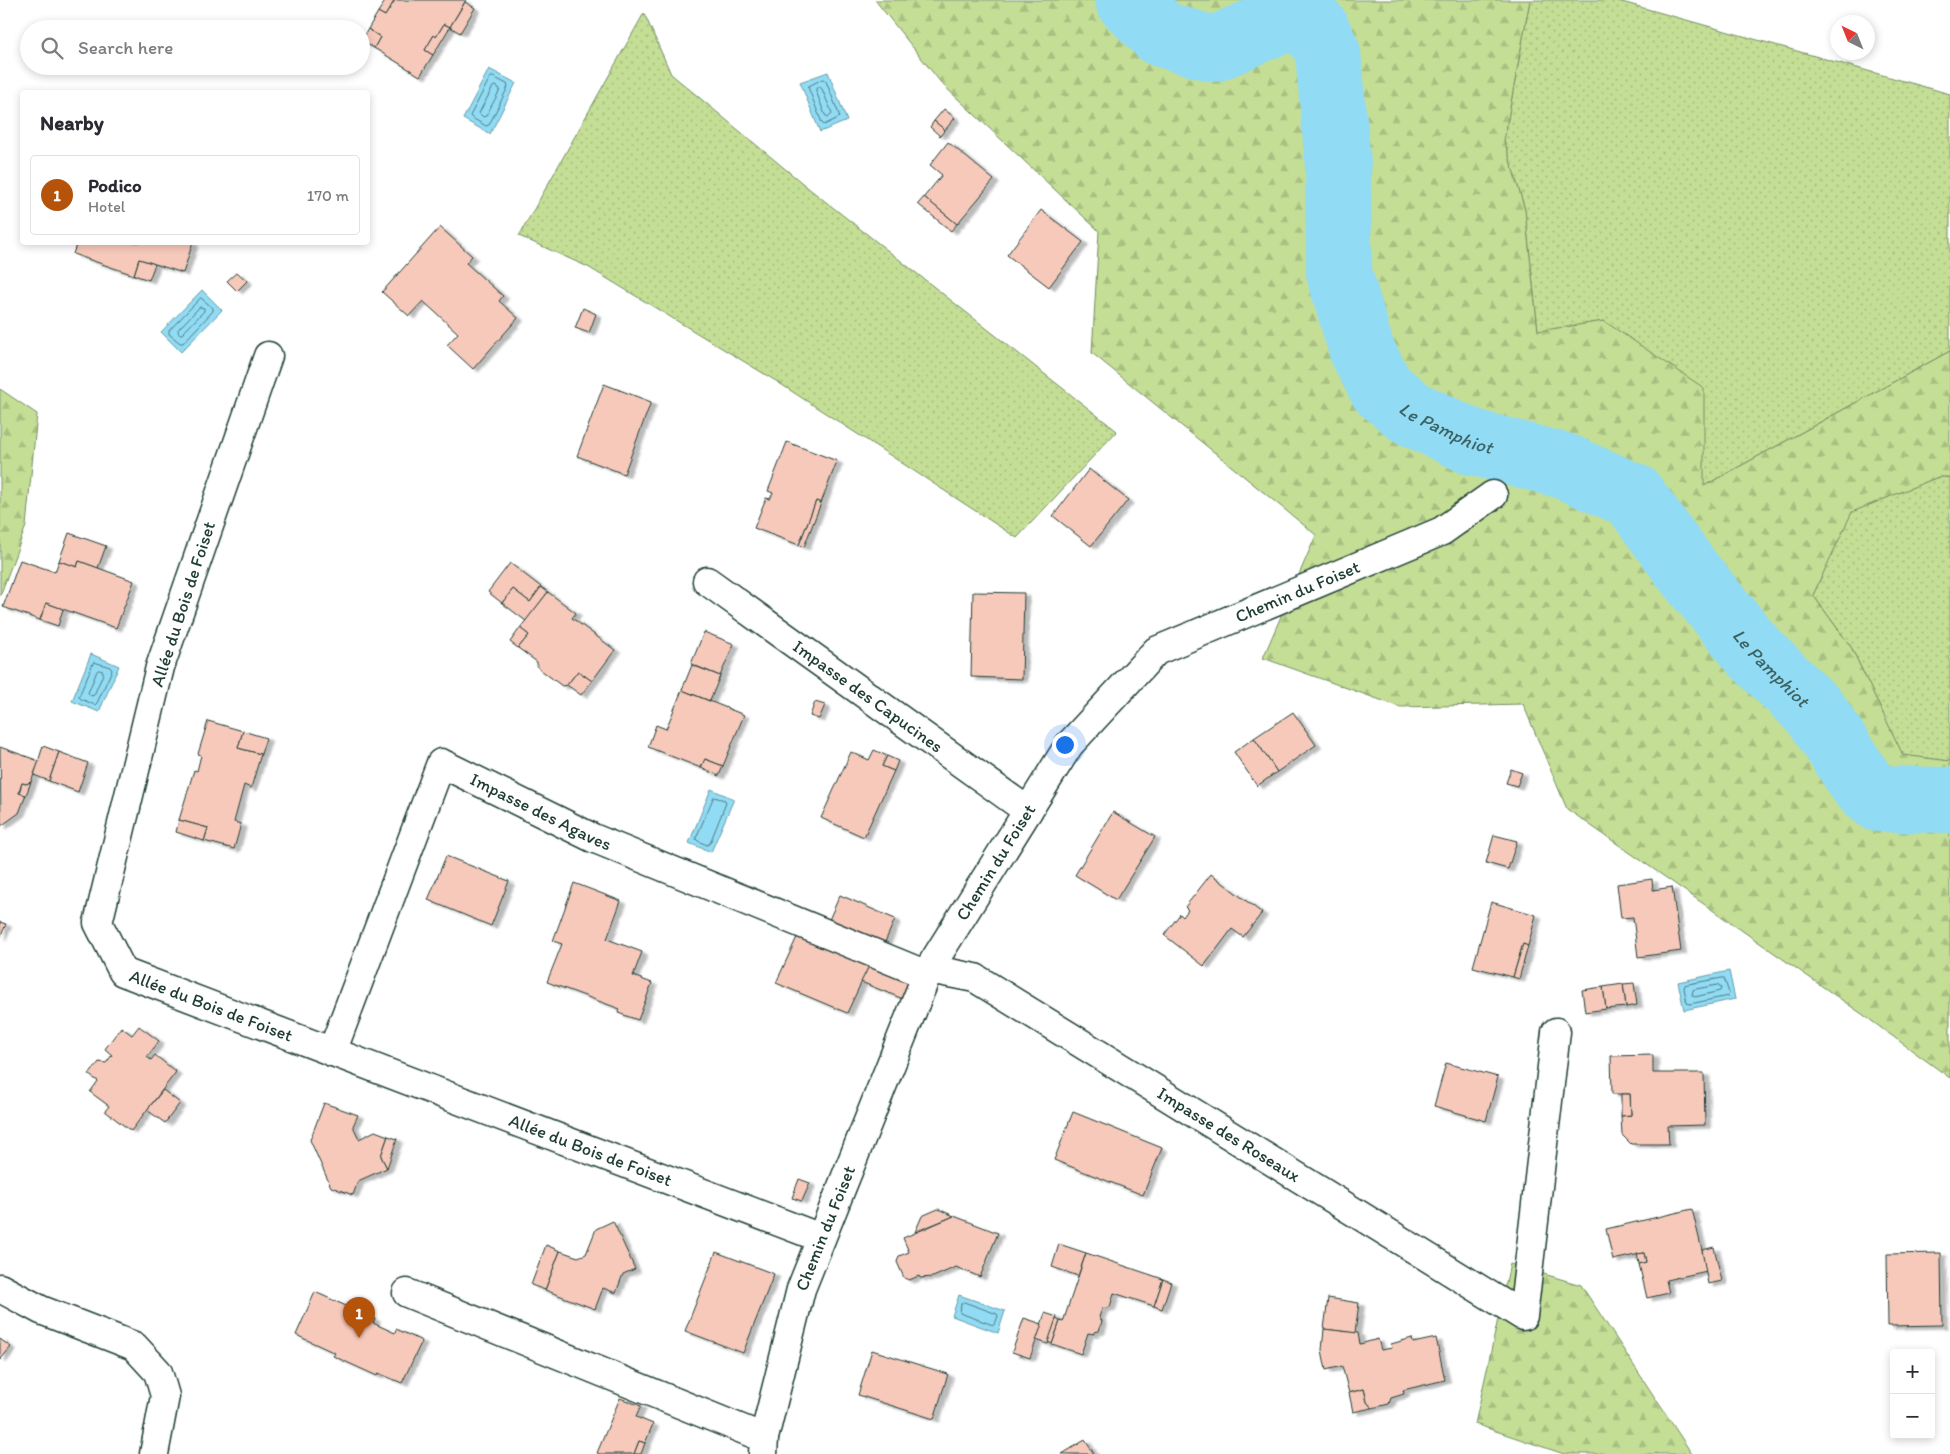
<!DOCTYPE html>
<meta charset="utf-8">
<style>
:root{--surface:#fff;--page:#f7f7f7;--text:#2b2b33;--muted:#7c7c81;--line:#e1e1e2;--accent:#b45309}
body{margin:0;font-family:Itim,sans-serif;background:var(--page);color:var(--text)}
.controls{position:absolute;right:15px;bottom:15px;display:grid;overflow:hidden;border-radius:5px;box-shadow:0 2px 8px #0003}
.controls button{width:45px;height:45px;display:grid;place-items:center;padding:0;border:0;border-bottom:1px solid var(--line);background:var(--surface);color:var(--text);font:25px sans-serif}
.compass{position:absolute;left:1830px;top:15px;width:45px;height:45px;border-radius:50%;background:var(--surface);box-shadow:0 2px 8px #0003;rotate:317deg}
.you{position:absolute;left:1064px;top:744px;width:18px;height:18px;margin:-12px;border:4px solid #fff;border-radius:50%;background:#1a73e8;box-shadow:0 0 0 8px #1a73e833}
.badge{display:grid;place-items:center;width:32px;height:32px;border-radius:50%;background:var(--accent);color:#fff;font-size:16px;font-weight:700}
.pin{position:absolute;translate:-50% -41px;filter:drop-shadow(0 1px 2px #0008)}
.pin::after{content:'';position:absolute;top:26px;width:18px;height:15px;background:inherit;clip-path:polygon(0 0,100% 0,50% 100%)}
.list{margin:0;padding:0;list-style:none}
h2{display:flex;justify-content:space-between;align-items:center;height:65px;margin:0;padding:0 20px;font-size:21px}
h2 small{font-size:16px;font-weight:400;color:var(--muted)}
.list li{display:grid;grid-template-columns:32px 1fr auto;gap:15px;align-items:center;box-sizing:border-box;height:80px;margin:0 10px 10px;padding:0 10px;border:1px solid var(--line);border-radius:5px}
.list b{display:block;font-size:19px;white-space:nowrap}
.list p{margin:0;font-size:16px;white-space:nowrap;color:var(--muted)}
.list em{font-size:16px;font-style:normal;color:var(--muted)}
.icon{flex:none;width:28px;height:28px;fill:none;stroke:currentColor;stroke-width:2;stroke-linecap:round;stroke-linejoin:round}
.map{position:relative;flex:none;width:1950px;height:1454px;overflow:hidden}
.search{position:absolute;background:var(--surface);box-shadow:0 2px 8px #0003;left:20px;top:20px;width:350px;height:55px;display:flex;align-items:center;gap:12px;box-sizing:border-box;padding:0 18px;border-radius:28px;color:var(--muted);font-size:19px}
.panel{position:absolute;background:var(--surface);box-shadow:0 2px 8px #0003;left:20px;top:90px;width:350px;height:155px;border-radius:5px}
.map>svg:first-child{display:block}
.grass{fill:url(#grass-dots);stroke:#728e64}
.forest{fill:url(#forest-firs);stroke:#728e64}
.water{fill:#92dbf4;stroke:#649ca7}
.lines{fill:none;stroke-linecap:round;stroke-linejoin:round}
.shore{stroke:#4d7c81;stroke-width:1}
.river{stroke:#92dbf4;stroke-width:66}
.building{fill:#f7c9bb;stroke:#1f3d34;filter:url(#shadow)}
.minor-casing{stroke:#1f3d34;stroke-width:31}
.minor{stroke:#fff;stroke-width:28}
.labels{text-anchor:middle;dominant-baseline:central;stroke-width:5;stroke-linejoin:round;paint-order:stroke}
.street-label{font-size:18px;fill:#1f3d34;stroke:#fff}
.water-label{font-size:19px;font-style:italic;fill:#3c6464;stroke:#fff}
</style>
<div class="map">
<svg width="1950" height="1454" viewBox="0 0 1950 1454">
<defs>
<pattern id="grass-dots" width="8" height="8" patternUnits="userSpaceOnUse" patternTransform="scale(1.25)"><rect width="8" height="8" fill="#c4de95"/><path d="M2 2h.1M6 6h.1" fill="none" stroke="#a8bf81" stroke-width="1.8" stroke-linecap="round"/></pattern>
<pattern id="forest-firs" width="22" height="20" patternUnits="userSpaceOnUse" patternTransform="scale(1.25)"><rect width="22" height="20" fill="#c4de95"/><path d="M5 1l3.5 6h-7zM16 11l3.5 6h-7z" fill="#a8bf81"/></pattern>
<filter id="shadow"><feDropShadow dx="5.5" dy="3" stdDeviation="1" flood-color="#0004"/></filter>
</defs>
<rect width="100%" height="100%" fill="#fff"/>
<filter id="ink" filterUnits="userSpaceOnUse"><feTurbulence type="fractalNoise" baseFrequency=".02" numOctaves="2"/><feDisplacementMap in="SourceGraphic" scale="10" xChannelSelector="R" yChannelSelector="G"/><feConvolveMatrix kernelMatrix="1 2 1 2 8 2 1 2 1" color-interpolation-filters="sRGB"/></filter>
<g filter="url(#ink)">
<!-- grass -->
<g class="grass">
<polygon points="1530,0 1615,0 1950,94 1950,351 1704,486 1604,321 1538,332 1525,210 1504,140"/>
<polygon points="644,13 671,74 807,187 1117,431 1017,538 776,381 588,267 519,236"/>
<polygon points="1938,477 1950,477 1950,761 1903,756 1851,647 1813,595 1851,512"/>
</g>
<!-- forest -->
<g class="forest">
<polygon points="875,0 1530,0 1504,140 1525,210 1538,331 1604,321 1704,388 1704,486 1950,351 1950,477 1938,477 1852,512 1813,595 1851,647 1903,755 1950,761 1950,1078 1862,1014 1567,809 1523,704 1400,707 1263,658 1316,535 1092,353 1099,231 942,84"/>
<polygon points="0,389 37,414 26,526 0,596"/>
<polygon points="1510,1264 1581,1285 1692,1454 1564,1454 1475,1424"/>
</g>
<!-- water -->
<g class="water">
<polygon points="489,69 516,83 490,134 463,119"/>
<polygon points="828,72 847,121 820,132 800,82"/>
<polygon points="202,290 222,310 181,352 161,332"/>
<polygon points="91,654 119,666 99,712 72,701"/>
<polygon points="711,789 734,799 711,852 689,843"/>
<polygon points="1729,971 1735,999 1684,1010 1678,982"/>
<polygon points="959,1295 1005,1311 998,1333 952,1316"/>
</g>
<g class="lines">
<!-- shore -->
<g class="shore">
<polygon points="493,77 507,84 508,87 489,125 486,126 472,118 470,116 490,78"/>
<polygon points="823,79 826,81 840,117 824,125 822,123 808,87"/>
<polygon points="496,86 499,88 500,90 486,116 483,117 479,113 493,87"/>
<polygon points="820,87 822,89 832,113 828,117 825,115 816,91 816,89"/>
<polygon points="201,298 213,308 213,311 183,343 180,343 169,334 169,331"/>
<polygon points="200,307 204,308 204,311 182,334 179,334 178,330"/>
<polygon points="94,662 110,667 112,670 97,703 95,705 81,699 79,697"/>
<polygon points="99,670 103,671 103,674 94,695 91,696 88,693 97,671"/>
<polygon points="714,797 725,800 726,803 710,843 707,845 698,841 696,839"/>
<polygon points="1724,978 1729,993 1728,996 1690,1004 1687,1003 1684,988 1685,985"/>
<polygon points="1719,985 1721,988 1720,991 1695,997 1692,995 1693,990"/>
<polygon points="964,1302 997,1314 998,1316 995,1324 993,1325 960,1313 961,1304"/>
</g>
<!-- river -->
<path class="river" id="s1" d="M1128 0 1161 34 1214 49 1286 18 1316 28 1328 53 1338 164 1339 273 1362 351 1382 389 1411 413 1472 442 1564 466 1633 496 1690 574 1754 652 1816 713 1863 785 1878 799 1950 800"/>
</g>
<!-- building -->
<g class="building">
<polygon points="386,0 395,0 385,16 378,12"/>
<polygon points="395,0 466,0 450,27 444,24 436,37 434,35 425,50 433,55 420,76 374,48 380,37 368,29 378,12 385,16"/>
<polygon points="465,2 475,8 460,33 450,27"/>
<polygon points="444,24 450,27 433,55 425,50 434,35 436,37"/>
<polygon points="368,29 380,37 374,48 361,41"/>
<polygon points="944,109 955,118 945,130 934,121"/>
<polygon points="934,121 945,130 940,136 930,127"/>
<polygon points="948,142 994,180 957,224 924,197 942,175 930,165"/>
<polygon points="924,197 957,224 951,231 918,204"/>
<polygon points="1041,210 1083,242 1049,287 1007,255"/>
<polygon points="440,227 472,256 466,263 503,296 499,301 518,318 473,369 447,345 458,333 423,301 409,316 382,292"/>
<polygon points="77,242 193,242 183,273 139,259 134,275 73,254"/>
<polygon points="139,259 155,264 149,280 134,275"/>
<polygon points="237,272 247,281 237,291 227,281"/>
<polygon points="583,308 596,314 589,333 575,328"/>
<polygon points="604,384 651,402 624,474 577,456"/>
<polygon points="787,442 837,461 821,503 816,501 799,545 754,528 766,498 770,499 773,493 768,491"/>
<polygon points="1089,469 1128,500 1091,546 1053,516"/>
<polygon points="816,501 821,503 804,547 799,545"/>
<polygon points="69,533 106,546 98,568 79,561 77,567 59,561"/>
<polygon points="20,560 55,572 59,561 77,567 79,561 134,581 116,628 46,603 40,620 3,607"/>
<polygon points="510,563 541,587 530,602 513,589 502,603 488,592"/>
<polygon points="541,587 548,592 526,621 502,603 513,589 530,602"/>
<polygon points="548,592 576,613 572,618 615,650 592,681 578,671 567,685 562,686 537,667 537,662 518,648 529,635 520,628"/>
<polygon points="973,592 1024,593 1022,679 971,677"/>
<polygon points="46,603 63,609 58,626 40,620"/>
<polygon points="520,628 529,635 518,648 510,642"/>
<polygon points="704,632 734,644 720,676 691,664"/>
<polygon points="692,665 720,676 710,701 682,690"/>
<polygon points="578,671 592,681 581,695 567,685"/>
<polygon points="682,690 744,715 723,766 705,759 701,768 648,747 656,725 666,729"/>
<polygon points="815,702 825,705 819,719 810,716"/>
<polygon points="1293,712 1316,745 1277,772 1254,738"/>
<polygon points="208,721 243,731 238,748 261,754 251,788 244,785 234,822 241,824 234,849 204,841 208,828 179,820 194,770 197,771 201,755 198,754"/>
<polygon points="243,731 266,738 261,754 238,748"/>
<polygon points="1254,738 1277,772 1257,786 1234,752"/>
<polygon points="43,746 59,752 49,781 34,775"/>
<polygon points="0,747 39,761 31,782 26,784 22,783 19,793 26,795 19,813 1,826"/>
<polygon points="874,750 887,756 882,766 894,771 864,837 821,818 851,752 869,760"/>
<polygon points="59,752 88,763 78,792 49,781"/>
<polygon points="887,756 898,761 894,771 882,766"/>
<polygon points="705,759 723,766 719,776 701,768"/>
<polygon points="1511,769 1522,773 1517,786 1506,783"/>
<polygon points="31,782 26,795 19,793 22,783 26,784"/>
<polygon points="1113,812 1155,837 1116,900 1075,875"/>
<polygon points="179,820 208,828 204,841 176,832"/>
<polygon points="1494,835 1517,841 1508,869 1486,863"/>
<polygon points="446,856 509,881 491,926 428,900"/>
<polygon points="1211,874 1262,913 1243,937 1232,929 1204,966 1164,935 1180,914 1183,917 1188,910 1185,907"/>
<polygon points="1652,879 1653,890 1672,887 1681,951 1638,957 1633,917 1621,918 1617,884"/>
<polygon points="574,883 621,901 607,939 642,952 633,976 652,983 638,1020 618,1013 620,1009 547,982 562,944 553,941"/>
<polygon points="840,895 895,919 885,942 873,938 872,942 828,922"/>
<polygon points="1491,902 1536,915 1528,946 1523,944 1513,977 1473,967"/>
<polygon points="0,922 6,924 0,938"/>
<polygon points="797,937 869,966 847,1013 776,983"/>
<polygon points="1523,944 1528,946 1519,979 1513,977"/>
<polygon points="869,966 888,974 890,969 912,980 903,999 861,982"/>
<polygon points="1634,983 1637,1005 1626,1007 1623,984"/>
<polygon points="1623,984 1626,1007 1606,1009 1603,987"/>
<polygon points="1603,987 1606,1009 1585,1012 1582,990"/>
<polygon points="139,1026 159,1041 147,1057 151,1060 155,1055 176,1072 131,1131 105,1111 109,1106 90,1092 98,1081 89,1075 99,1062 106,1063 112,1055 105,1049 121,1027 132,1035"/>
<polygon points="1653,1055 1653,1073 1704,1073 1705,1125 1668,1126 1669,1144 1631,1144 1622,1135 1621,1116 1631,1115 1630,1094 1612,1094 1611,1056"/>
<polygon points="1446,1063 1498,1077 1486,1121 1434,1106"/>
<polygon points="163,1090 180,1103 165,1123 147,1110"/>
<polygon points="1621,1094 1630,1094 1631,1115 1621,1116"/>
<polygon points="324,1103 358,1115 353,1126 359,1139 375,1131 388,1136 381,1156 387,1168 358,1181 353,1195 331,1187 310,1140"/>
<polygon points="1073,1112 1162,1148 1143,1195 1054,1160"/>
<polygon points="388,1136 397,1139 387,1168 381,1156"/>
<polygon points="799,1179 810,1183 802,1201 792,1198"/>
<polygon points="938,1209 954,1216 915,1232 922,1216"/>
<polygon points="1692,1209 1707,1271 1666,1280 1669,1293 1647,1298 1639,1264 1646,1262 1644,1253 1613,1260 1606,1229"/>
<polygon points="954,1216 998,1233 980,1277 956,1267 933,1277 920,1278 919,1276 909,1280 904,1278 897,1262 899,1256 909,1252 903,1238"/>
<polygon points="613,1221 635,1269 623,1274 616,1293 603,1288 595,1309 545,1290 560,1251 578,1257 586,1254 596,1229"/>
<polygon points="1059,1244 1086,1253 1078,1276 1052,1267"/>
<polygon points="546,1245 560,1251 545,1290 531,1285"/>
<polygon points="1714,1247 1722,1281 1708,1284 1702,1250"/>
<polygon points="716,1252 774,1274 743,1353 685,1331"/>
<polygon points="1086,1253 1163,1279 1154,1306 1114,1293 1110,1307 1102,1309 1099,1317 1102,1321 1099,1331 1094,1332 1094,1334 1088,1333 1081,1354 1052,1344 1060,1321 1063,1322"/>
<polygon points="1644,1253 1646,1262 1639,1264 1637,1254"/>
<polygon points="1941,1253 1942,1325 1888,1326 1887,1254"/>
<polygon points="1163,1279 1171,1282 1162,1309 1154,1306"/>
<polygon points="315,1292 375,1319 373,1323 395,1333 396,1329 422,1341 402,1383 378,1373 377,1376 333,1356 335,1353 296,1335"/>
<polygon points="1328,1298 1359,1303 1355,1333 1324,1329"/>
<polygon points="1045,1313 1057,1317 1048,1344 1036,1340"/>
<polygon points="1024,1318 1042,1324 1030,1358 1012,1352"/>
<polygon points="1056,1319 1060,1321 1052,1344 1048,1342"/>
<polygon points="1324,1329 1358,1333 1360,1344 1378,1339 1381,1350 1392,1348 1391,1344 1412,1338 1413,1343 1436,1338 1445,1380 1403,1390 1404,1394 1391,1398 1389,1404 1372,1408 1367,1402 1364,1389 1349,1393 1342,1366 1326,1370 1322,1350"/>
<polygon points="0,1339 11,1347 0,1360"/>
<polygon points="872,1350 948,1374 934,1419 858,1395"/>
<polygon points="1364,1389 1367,1402 1372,1408 1353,1412 1349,1393"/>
<polygon points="620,1398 641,1406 636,1417 653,1424 645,1443 639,1441 634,1454 600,1454 597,1453"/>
<polygon points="1085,1440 1094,1454 1062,1454"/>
<polygon points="639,1441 645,1443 641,1454 634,1454"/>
</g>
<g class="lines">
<!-- minor casing -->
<g class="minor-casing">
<g id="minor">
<path id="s2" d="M268 356 160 667 98 923 123 972 821 1238"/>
<path id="s3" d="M707 581 1028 811"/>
<path id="s4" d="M929 969 975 978 1523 1316 1556 1032"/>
<path id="s5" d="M332 1052 441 763 593 838 927 975"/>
<polyline points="0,1288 41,1310 134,1346 158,1372 165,1396 154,1454"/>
<polyline points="407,1293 764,1438"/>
<path id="s6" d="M763 1454 764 1438 801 1289 929 969 1069 745 1156 651 1442 531 1493 495"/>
</g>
</g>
<!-- minor -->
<use href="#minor" class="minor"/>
</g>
</g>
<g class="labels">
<!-- street labels -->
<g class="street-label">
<text stroke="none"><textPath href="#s6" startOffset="1060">Chemin du Foiset</textPath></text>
<text transform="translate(183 604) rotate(-72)">Allée du Bois de Foiset</text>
<text stroke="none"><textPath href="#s3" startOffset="198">Impasse des Capucines</textPath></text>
<text stroke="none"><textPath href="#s5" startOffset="420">Impasse des Agaves</textPath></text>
<text stroke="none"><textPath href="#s6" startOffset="640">Chemin du Foiset</textPath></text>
<text stroke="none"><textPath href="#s2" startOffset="742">Allée du Bois de Foiset</textPath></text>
<text stroke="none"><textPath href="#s4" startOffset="345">Impasse des Roseaux</textPath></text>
<text stroke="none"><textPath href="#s2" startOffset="1148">Allée du Bois de Foiset</textPath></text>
<text stroke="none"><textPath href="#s6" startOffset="235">Chemin du Foiset</textPath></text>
</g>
<!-- water labels -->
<g class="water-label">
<text stroke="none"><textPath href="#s1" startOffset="661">Le Pamphiot</textPath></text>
<text stroke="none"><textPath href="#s1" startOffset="1081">Le Pamphiot</textPath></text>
</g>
</g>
</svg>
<div class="controls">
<button>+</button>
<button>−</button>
</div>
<svg class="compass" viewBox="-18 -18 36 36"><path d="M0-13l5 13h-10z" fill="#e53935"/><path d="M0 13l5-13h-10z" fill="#7c7c81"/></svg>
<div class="you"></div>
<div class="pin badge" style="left:359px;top:1338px">1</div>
<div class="search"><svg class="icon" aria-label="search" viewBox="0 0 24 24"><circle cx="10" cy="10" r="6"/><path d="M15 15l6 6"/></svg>Search here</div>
<section class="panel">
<h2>Nearby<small></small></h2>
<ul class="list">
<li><span class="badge">1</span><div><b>Podico</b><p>Hotel</p></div><em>170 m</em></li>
</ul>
</section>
</div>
